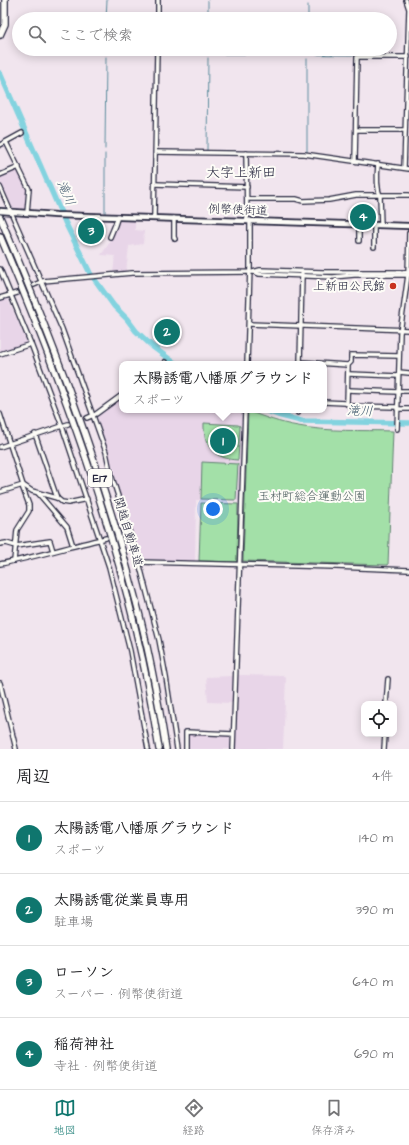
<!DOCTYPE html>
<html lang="ja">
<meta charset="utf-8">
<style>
:root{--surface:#fff;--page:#f2f2f2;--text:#202124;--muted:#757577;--line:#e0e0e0;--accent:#0f766e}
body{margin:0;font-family:"Architects Daughter","Klee One",sans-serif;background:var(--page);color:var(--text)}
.controls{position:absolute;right:12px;bottom:12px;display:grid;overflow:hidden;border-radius:8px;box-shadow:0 2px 10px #0003}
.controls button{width:36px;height:36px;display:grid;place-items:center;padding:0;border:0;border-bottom:1px solid var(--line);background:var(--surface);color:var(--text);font:20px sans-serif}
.you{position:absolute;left:213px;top:509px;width:14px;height:14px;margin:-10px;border:3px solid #fff;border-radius:50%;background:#1a73e8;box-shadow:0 0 0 6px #1a73e833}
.badge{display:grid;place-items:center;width:26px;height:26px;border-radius:50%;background:var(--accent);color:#fff;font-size:13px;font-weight:700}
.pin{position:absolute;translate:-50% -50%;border:2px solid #fff;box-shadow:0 1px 4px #0006}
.popup{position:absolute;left:119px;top:361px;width:208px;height:52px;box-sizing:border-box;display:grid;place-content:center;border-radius:8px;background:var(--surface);filter:drop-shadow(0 1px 3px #0005);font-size:13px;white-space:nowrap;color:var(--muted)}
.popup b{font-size:15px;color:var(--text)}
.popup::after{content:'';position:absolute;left:50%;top:100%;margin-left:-8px;border:8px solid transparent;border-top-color:var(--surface)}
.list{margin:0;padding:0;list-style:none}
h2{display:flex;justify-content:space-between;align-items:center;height:52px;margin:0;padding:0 16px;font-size:17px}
h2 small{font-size:13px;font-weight:400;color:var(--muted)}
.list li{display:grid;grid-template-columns:26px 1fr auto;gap:12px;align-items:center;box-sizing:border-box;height:72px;padding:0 16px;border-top:1px solid var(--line)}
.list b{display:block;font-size:15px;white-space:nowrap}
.list p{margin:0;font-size:13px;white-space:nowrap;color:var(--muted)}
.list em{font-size:13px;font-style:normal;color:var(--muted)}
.icon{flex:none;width:22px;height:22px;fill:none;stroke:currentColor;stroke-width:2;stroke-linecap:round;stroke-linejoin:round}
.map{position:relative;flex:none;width:409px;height:749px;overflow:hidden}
.search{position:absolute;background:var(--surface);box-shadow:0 2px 10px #0003;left:12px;right:12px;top:12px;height:44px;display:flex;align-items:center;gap:10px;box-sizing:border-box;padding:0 14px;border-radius:22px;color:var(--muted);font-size:15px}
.sheet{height:340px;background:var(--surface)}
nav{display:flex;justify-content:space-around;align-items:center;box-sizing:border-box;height:56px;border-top:1px solid var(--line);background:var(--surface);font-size:11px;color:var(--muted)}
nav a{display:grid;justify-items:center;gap:2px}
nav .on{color:var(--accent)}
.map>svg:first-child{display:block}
.built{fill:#e8d5e8}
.green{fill:#a3e0a8;stroke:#628172}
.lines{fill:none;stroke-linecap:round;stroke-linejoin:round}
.stream{stroke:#5c8c9d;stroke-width:1}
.river{stroke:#83d3df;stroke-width:5.5}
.minor-tunnel{stroke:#c8beca;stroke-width:3.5;stroke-dasharray:3.5 2;stroke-linecap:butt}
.minor-casing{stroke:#22223b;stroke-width:6}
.major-casing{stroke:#22223b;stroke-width:8}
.highway-casing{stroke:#22223b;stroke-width:8}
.minor{stroke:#fdfcf7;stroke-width:3.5}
.major{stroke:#fdfcf7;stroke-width:4.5}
.highway{stroke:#fdfcf7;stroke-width:5.5}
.poi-dot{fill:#c8321e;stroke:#fdfcf7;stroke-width:1.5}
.labels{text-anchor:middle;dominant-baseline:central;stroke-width:4;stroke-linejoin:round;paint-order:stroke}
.shield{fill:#fdfcf7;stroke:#646373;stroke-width:1}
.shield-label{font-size:11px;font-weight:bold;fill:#22223b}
.street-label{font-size:12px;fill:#22223b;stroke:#fdfcf7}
.poi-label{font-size:12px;fill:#22223b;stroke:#fdfcf7;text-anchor:end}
.park-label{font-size:12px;fill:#495b5c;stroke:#fdfcf7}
.water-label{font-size:13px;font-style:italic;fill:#3f576c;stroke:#fdfcf7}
.quarter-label{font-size:14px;fill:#22223b;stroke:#fdfcf7}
</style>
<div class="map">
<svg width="409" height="749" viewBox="0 0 409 749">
<rect width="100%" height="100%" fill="#f1e5ee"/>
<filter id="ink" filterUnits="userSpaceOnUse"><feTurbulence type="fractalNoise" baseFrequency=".025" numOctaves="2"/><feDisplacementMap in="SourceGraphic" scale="8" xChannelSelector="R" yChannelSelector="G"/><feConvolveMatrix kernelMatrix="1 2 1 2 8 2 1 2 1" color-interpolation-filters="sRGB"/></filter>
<g filter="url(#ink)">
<!-- built -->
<g class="built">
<polygon points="17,169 19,169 28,189 26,211 13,209 0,182 0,176"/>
<polygon points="79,218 98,219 98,236 80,235 78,233"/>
<polygon points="118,218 135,219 135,230 144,231 143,244 129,246 126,272 113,273 115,256 101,255 110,242 110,237"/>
<polygon points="7,297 27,343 0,353 0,299"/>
<polygon points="122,397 122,410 242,410 239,501 196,500 195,562 140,560 97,416"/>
<polygon points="238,675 285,676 286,677 283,749 234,749"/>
<polygon points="233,676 232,703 208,702 206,677"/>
<polygon points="187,733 230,735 230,749 187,749"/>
</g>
<!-- green -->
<g class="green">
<path d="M248 411C264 417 280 423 298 426 329 432 362 430 393 431L388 565 243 561Z"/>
<path d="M204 423 238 425 240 426 238 460C215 459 203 447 204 423Z"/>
<polygon points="202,462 238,464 236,500 201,499"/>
<polygon points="201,503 238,504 237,561 235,562 199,561"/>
</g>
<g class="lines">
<!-- stream -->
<g class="stream">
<polyline points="106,19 107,0"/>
<polyline points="208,19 208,1"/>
<polyline points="308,19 308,5"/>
<polyline points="208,49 208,54 256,54"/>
<polyline points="106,52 106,49"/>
<polyline points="260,54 355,55"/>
<polyline points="307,54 308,49"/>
<polyline points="105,149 106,57"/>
<polyline points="207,151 208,58"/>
<polyline points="307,152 307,59"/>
<polyline points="105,154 105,214 152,215"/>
</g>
<!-- river -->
<g class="river">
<polyline points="0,73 65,222 90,273 114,306 127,319 136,331 153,347 176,364"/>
<polyline points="264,410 278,415 301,421 409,423"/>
</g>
<!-- minor-tunnel -->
<polyline class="minor-tunnel" points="68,424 87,418"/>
<!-- minor casing -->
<g class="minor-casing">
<g id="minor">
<polyline points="158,19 158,0"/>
<polyline points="356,130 405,130"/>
<polyline points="6,142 29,189 27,213"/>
<polyline points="0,145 22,133"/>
<polyline points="156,152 304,154 409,169"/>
<polyline points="246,153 247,220"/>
<polyline points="355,161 357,57 408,57"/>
<path d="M378 164C377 174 376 186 380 196L381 225"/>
<polyline points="404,168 409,9 406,0"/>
<polyline points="0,175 19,167"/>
<polyline points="155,184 247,187"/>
<polyline points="0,187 62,329 106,452 110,471 139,562 159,640 166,677 177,749"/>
<polyline points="248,199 296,199 303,201 329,200 356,195 409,195"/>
<polyline points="154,217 157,49"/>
<polyline points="174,218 174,237 175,239"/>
<polyline points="359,224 359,241"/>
<polyline points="374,224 374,247"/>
<polyline points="110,237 115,225 118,216"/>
<polyline points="0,269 31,344 62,426 109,567 130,651 148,749"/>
<polyline points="254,272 259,274 333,277 354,275 409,275"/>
<polyline points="34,285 43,281 132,273 253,272 260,270 323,272 409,272"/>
<polyline points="0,298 17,293"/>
<polyline points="249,324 409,330"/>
<polyline points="0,354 31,344"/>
<polyline points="300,362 348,365"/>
<polyline points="164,364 165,362"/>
<polyline points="247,364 250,267 250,220"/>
<polyline points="300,364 302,274"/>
<polyline points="399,372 409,373"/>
<polyline points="349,374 398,376"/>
<polyline points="348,390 398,392"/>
<polyline points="398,391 409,391"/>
<polyline points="324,402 345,403 351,406 397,407"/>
<polyline points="347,403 348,365 351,362 351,355 399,356"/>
<polyline points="397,409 409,409"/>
<polyline points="298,413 298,410"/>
<polyline points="0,414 23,485 32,491 57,498 62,502 68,503 87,499"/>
<polyline points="87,418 96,414 122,395"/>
<polyline points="397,429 400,333 408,275 409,233"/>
<polyline points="35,434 57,498"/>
<polyline points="0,447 68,424"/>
<polyline points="0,492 23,485"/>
<polyline points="38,493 67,527 73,546"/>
<polyline points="123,533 129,531"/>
<polyline points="0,544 6,543 16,546 50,541 53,551"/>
<polyline points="14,561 17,530 29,511 29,505 22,486"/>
<polyline points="139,562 336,567 409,570"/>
<path d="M0 564C36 557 71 546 106 538"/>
<polyline points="0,683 16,749"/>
<polyline points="386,704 388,679"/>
<polyline points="186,749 186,732 233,734"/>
<polyline points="233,749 245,410"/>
<polyline points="384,749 385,734"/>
</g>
</g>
<!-- major casing -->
<g class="major-casing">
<polyline id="major" points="0,211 56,215 409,226"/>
</g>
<!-- highway casing -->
<g class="highway-casing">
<g id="highway">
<polyline points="0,35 5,24 5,0"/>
<path d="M0 217C53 342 102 469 136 601 149 650 158 699 166 749"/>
<path d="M0 236C70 401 132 571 159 749"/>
</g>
</g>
<!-- minor -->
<use href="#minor" class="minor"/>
<!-- major -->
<use href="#major" class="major"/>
<!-- highway -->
<use href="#highway" class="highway"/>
</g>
</g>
<!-- markers -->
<circle class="poi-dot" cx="393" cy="286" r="4"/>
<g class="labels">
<!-- shield labels -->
<rect class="shield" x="88" y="469" width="24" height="18" rx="3"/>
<g class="shield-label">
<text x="100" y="478">E17</text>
</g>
<!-- street labels -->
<g class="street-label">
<text transform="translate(238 210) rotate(2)">例幣使街道</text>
<text transform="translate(128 532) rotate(73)">関越自動車道</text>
</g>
<!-- poi labels -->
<g class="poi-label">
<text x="385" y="286">上新田公民館</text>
</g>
<!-- park labels -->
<g class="park-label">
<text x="312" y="496">玉村町総合運動公園</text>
</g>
<!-- water labels -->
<g class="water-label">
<text transform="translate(66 193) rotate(66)">滝川</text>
<text transform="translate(360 411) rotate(2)">滝川</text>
</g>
<!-- quarter labels -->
<g class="quarter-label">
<text x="241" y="173">大字上新田</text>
</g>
</g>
</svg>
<div class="controls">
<button><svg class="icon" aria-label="locate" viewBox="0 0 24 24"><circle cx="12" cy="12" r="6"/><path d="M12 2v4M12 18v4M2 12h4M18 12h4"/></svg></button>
</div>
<div class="you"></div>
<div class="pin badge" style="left:223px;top:441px">1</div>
<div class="popup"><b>太陽誘電八幡原グラウンド</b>スポーツ</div>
<div class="pin badge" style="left:167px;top:332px">2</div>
<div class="pin badge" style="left:91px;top:231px">3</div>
<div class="pin badge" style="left:363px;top:217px">4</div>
<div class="search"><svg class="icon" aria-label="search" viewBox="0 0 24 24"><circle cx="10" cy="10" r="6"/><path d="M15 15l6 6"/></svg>ここで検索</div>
</div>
<section class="sheet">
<h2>周辺<small>4件</small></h2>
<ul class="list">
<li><span class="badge">1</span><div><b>太陽誘電八幡原グラウンド</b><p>スポーツ</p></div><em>140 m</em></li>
<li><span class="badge">2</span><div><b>太陽誘電従業員専用</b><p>駐車場</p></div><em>390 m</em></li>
<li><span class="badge">3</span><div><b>ローソン</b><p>スーパー · 例幣使街道</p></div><em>640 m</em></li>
<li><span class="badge">4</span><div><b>稲荷神社</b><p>寺社 · 例幣使街道</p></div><em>690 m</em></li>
</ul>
</section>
<nav>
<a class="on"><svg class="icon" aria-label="map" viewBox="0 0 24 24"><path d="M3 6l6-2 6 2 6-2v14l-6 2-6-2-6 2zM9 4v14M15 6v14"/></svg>地図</a>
<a><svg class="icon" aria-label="directions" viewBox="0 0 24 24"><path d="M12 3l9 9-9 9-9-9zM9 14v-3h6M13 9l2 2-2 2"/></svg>経路</a>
<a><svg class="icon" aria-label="saved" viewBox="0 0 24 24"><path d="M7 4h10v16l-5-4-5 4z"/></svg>保存済み</a>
</nav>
